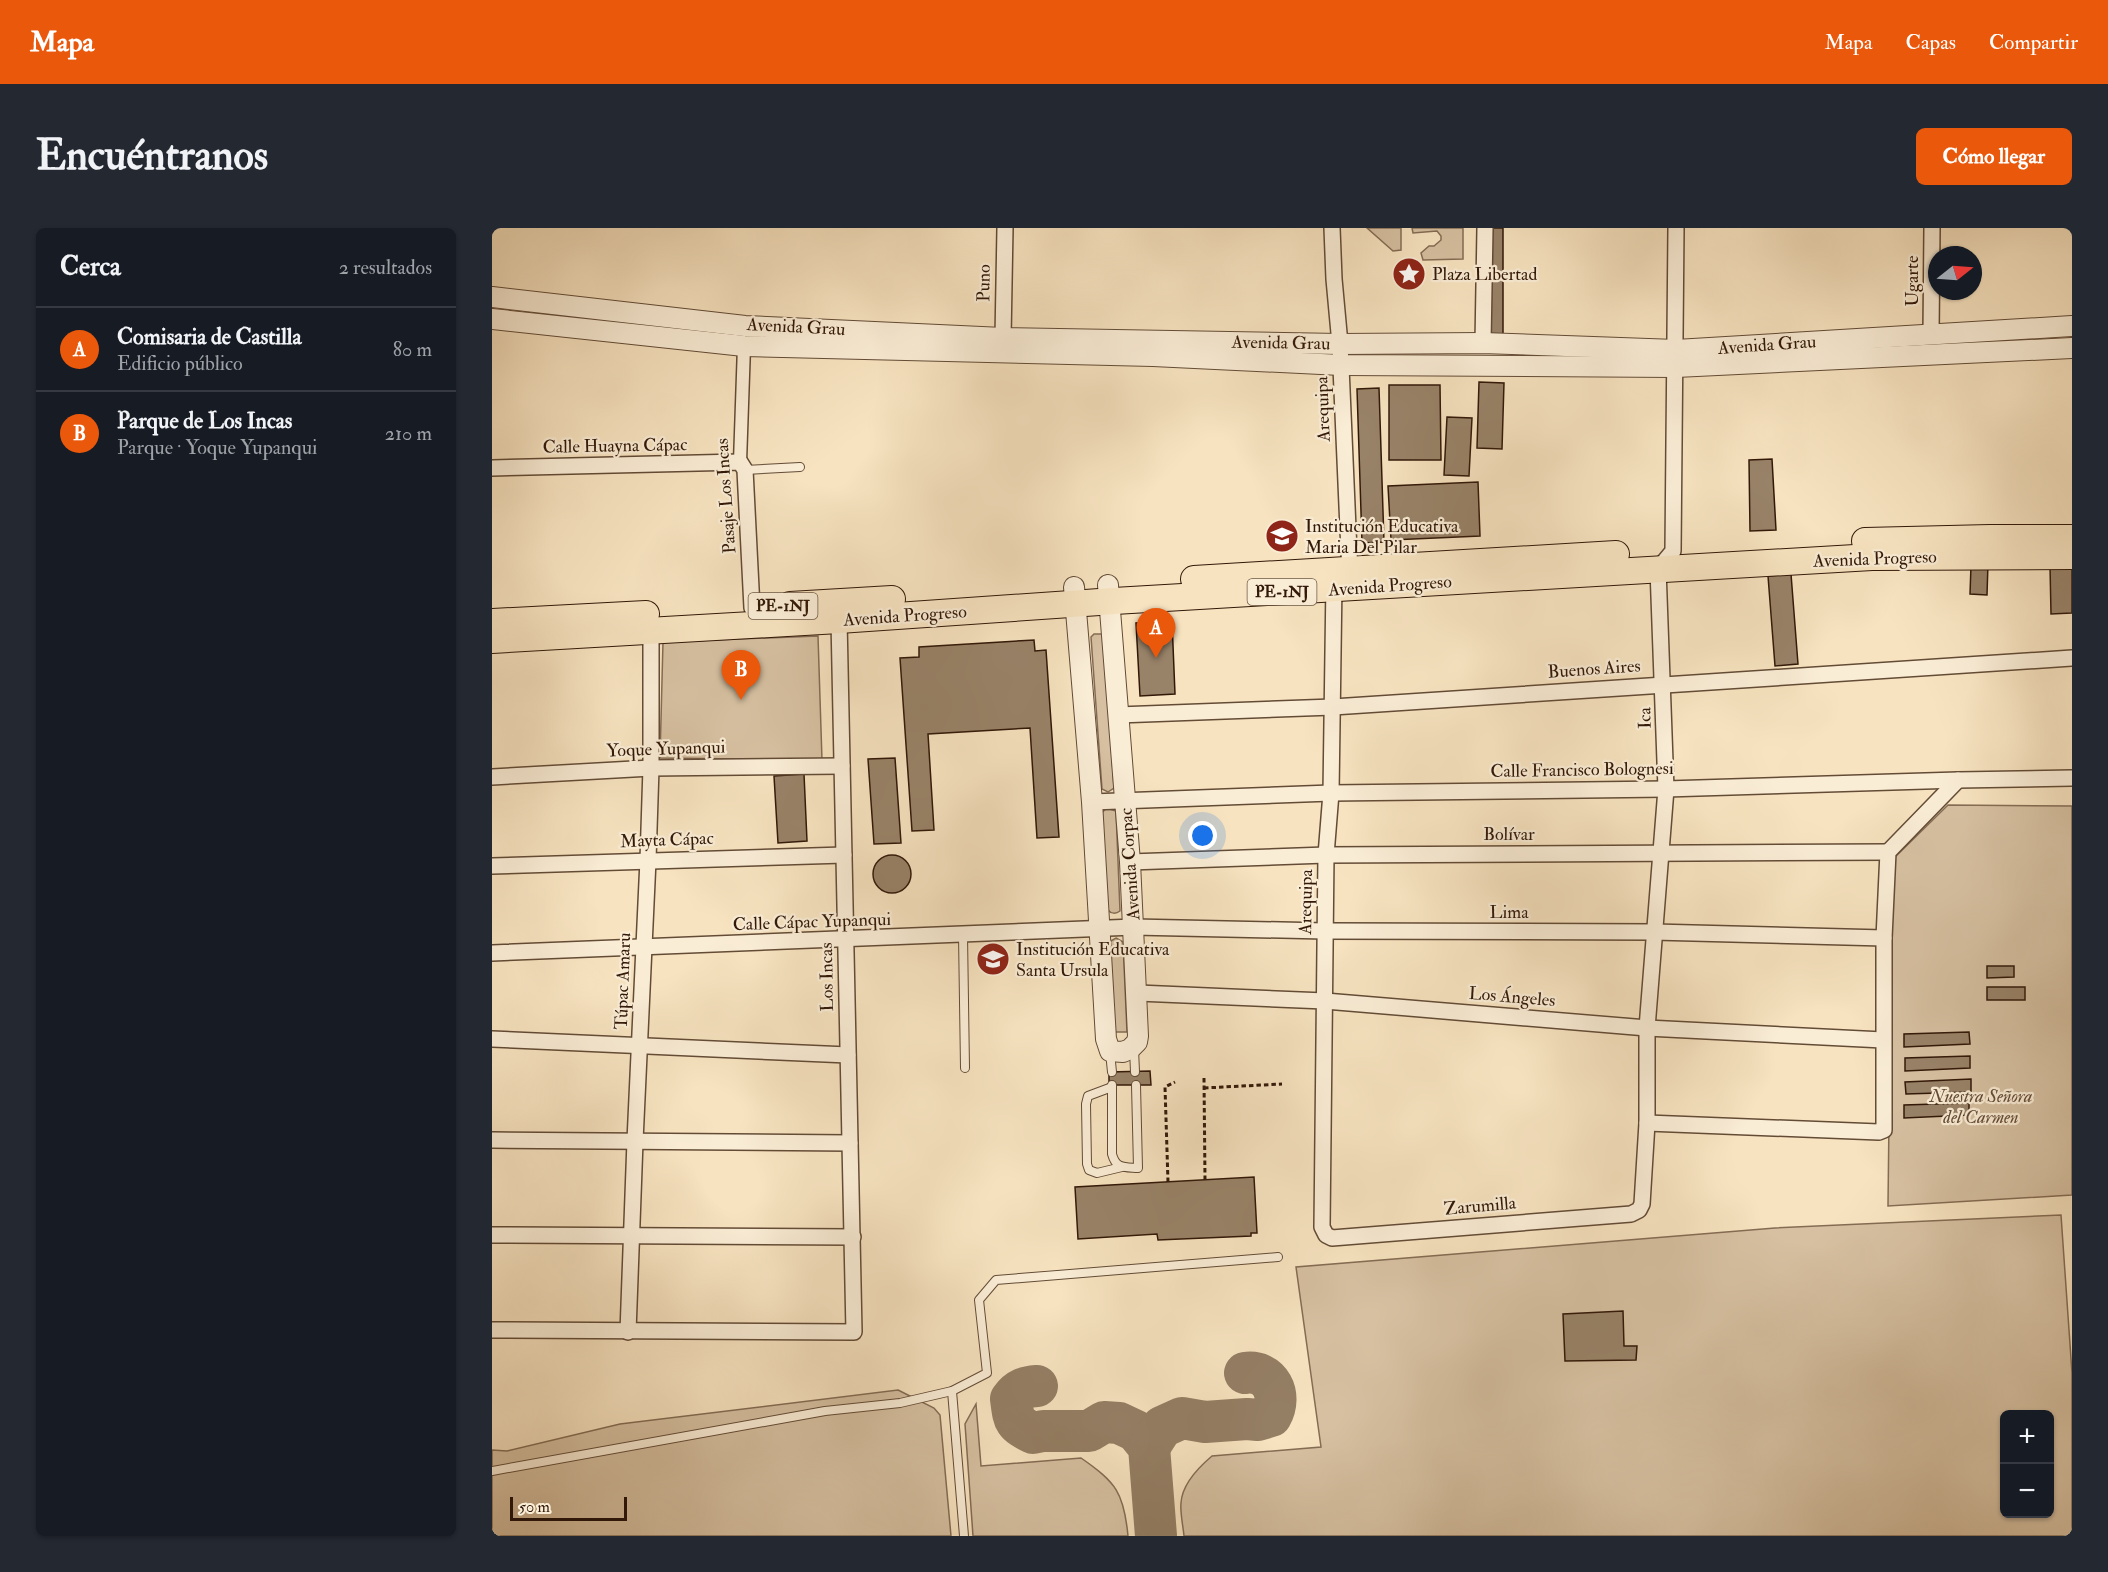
<!DOCTYPE html>
<html lang="es">
<meta charset="utf-8">
<style>
:root{--surface:#171b24;--page:#242831;--text:#f1f3f6;--muted:#9ea1a6;--line:#363941;--accent:#ea580c}
body{margin:0;font-family:"IM FELL Double Pica",serif;background:var(--page);color:var(--text)}
.controls{position:absolute;right:18px;bottom:18px;display:grid;overflow:hidden;border-radius:9px;box-shadow:0 2px 4px #0004}
.controls button{width:54px;height:54px;display:grid;place-items:center;padding:0;border:0;border-bottom:2px solid var(--line);background:var(--surface);color:var(--text);font:30px sans-serif}
.compass{position:absolute;left:1436px;top:18px;width:54px;height:54px;border-radius:50%;background:var(--surface);box-shadow:0 2px 4px #0004;rotate:73deg}
.scale{position:absolute;left:18px;bottom:15px;width:117px;box-sizing:border-box;padding-left:6px;border:3px solid #321808;border-top:0;font-size:16px;line-height:21px;white-space:nowrap;color:#321808;-webkit-text-stroke:4px #faedd6;paint-order:stroke}
.you{position:absolute;left:711px;top:608px;width:21px;height:21px;margin:-15px;border:4px solid #fff;border-radius:50%;background:#1a73e8;box-shadow:0 0 0 9px #1a73e833}
.badge{display:grid;place-items:center;width:39px;height:39px;border-radius:50%;background:var(--accent);color:#fff;font-size:20px;font-weight:700}
.pin{position:absolute;translate:-50% -50px;filter:drop-shadow(0 2px 3px #0008)}
.pin::after{content:'';position:absolute;top:32px;width:21px;height:18px;background:inherit;clip-path:polygon(0 0,100% 0,50% 100%)}
.list{margin:0;padding:0;list-style:none}
h2{display:flex;justify-content:space-between;align-items:center;height:78px;margin:0;padding:0 24px;font-size:26px}
h2 small{font-size:20px;font-weight:400;color:var(--muted)}
.list li{display:grid;grid-template-columns:39px 1fr auto;gap:18px;align-items:center;box-sizing:border-box;height:84px;padding:0 24px;border-top:2px solid var(--line)}
.list b{display:block;font-size:22px;white-space:nowrap}
.list p{margin:0;font-size:20px;white-space:nowrap;color:var(--muted)}
.list em{font-size:20px;font-style:normal;color:var(--muted)}
.map{position:relative;flex:none;width:1580px;height:1308px;overflow:hidden;border-radius:9px}
header{display:flex;align-items:center;gap:36px;box-sizing:border-box;height:84px;padding:0 30px;background:var(--accent);color:#fff}
header strong{font-size:28px}
nav{display:flex;gap:33px;margin-inline-start:auto;font-size:21px}
.intro{display:flex;align-items:center;justify-content:space-between;box-sizing:border-box;height:144px;padding:0 36px}
h1{margin:0;font-size:42px}
.button{padding:15px 27px;border-radius:9px;background:var(--accent);color:#fff;font-size:21px;font-weight:700}
main{display:flex;gap:36px;padding:0 36px}
aside{flex:1;background:var(--surface);border-radius:9px;box-shadow:0 2px 4px #0004}
.map>svg:first-child{display:block}
.green{fill:#d6c0a1;stroke:#846c54;stroke-width:1.5;fill-rule:evenodd}
.lines{fill:none;stroke-linecap:round;stroke-linejoin:round}
.taxiway{stroke:#947e64;stroke-width:42}
.building{fill:#988268;stroke:#321808;stroke-width:1.5}
.service-casing{stroke:#634b36;stroke-width:10}
.pedestrian-casing{stroke:#634b36;stroke-width:15}
.minor-casing{stroke:#634b36;stroke-width:18}
.tertiary-casing{stroke:#634b36;stroke-width:22}
.primary-casing{stroke:#321808;stroke-width:28}
.path{stroke:#321808;stroke-width:3;stroke-dasharray:4.5 3;stroke-linecap:butt}
.service{stroke:#faedd6;stroke-width:8}
.pedestrian{stroke:#faedd6;stroke-width:12}
.minor{stroke:#faedd6;stroke-width:15}
.tertiary{stroke:#faedd6;stroke-width:20}
.primary{stroke:#f7e3c0;stroke-width:26}
.labels{text-anchor:middle;dominant-baseline:central;stroke-width:4.5;stroke-linejoin:round;paint-order:stroke}
.shield{fill:#faedd6;stroke:#6e5846;stroke-width:1.5}
.shield-label{font-size:16px;font-weight:bold;fill:#321808}
.poi-label{font-size:18px;fill:#321808;stroke:#faedd6;text-anchor:start}
.street-label{font-size:18px;fill:#321808;stroke:#faedd6}
.park-label{font-size:18px;font-style:italic;fill:#634a36;stroke:#faedd6}
</style>
<header>
<strong>Mapa</strong>
<nav><a>Mapa</a><a>Capas</a><a>Compartir</a></nav>
</header>
<div class="intro"><h1>Encuéntranos</h1><a class="button">Cómo llegar</a></div>
<main>
<aside>
<h2>Cerca<small>2 resultados</small></h2>
<ul class="list">
<li><span class="badge">A</span><div><b>Comisaria de Castilla</b><p>Edificio público</p></div><em>80 m</em></li>
<li><span class="badge">B</span><div><b>Parque de Los Incas</b><p>Parque · Yoque Yupanqui</p></div><em>210 m</em></li>
</ul>
</aside>
<div class="map">
<svg width="1580" height="1308" viewBox="0 0 1580 1308">
<rect width="100%" height="100%" fill="#f7e3c0"/>
<filter id="stains"><feTurbulence type="fractalNoise" baseFrequency=".00333" numOctaves="4"/><feColorMatrix values="0 0 0 0 .2 0 0 0 0 .09 0 0 0 0 .02 0 0 0 .5 -.17"/></filter>
<radialGradient id="worn" r=".72"><stop offset=".6" stop-color="#630" stop-opacity="0"/><stop offset="1" stop-color="#630" stop-opacity=".3"/></radialGradient>
<!-- green -->
<g class="green">
<polygon points="875,0 909,0 909,22 901,23"/>
<polygon points="920,0 971,0 971,31 931,32 929,25 937,18 942,18 949,12 949,8 945,3 921,5"/>
<polygon points="602,406 610,406 612,409 622,560 616,564 610,561 599,409"/>
<polygon points="326,408 330,532 168,530 171,414"/>
<polygon points="1456,577 1580,578 1580,967 1396,978 1400,632"/>
<path d="M614 580 624 583 628 683C624 686 619 686 616 682L610 585Z"/>
<polygon points="624,710 631,714 635,804 621,804 617,714"/>
<path d="M1569 987 1580 1145V1308H692C691 1297 688 1285 689 1275 690 1256 707 1239 720 1228L829 1219 804 1039 1283 1000ZM1512 1186H1558V1286H1512Z"/>
<polygon points="406,1162 442,1180 448,1187 459,1308 0,1308 0,1222 15,1223 128,1196"/>
<path d="M484 1176 489 1238 589 1230C624 1254 632 1265 636 1308H481L473 1196Z"/>
</g>
<g class="lines">
<!-- taxiway -->
<g class="taxiway">
<path d="M545 1158C533 1159 526 1161 519 1171 522 1193 521 1195 541 1205L551 1203H597L612 1194 627 1195 644 1203 657 1219 664 1308"/>
<path d="M657 1219 670 1199 690 1190 713 1194 755 1191 766 1192 779 1188C791 1167 778 1141 753 1145"/>
</g>
</g>
<!-- building -->
<g class="building">
<polygon points="997,0 1011,0 1011,111 1002,111 996,102"/>
<polygon points="987,154 1012,155 1010,221 985,220"/>
<polygon points="897,157 948,157 949,232 897,232"/>
<polygon points="887,160 892,314 870,315 865,161"/>
<polygon points="955,189 980,190 977,248 952,247"/>
<polygon points="1280,231 1284,302 1258,303 1257,232"/>
<polygon points="986,254 988,308 899,312 896,258"/>
<polygon points="1496,335 1495,367 1478,366 1479,338"/>
<polygon points="1580,337 1580,385 1559,386 1558,338"/>
<polygon points="1299,346 1306,436 1283,438 1276,348"/>
<polygon points="680,393 683,466 648,468 644,395"/>
<polygon points="542,412 543,423 554,422 567,609 545,610 538,500 436,506 442,602 420,603 408,430 427,429 427,419"/>
<polygon points="403,530 409,615 382,616 376,531"/>
<polygon points="312,546 315,613 286,615 282,548"/>
<circle cx="400" cy="646" r="19"/>
<polygon points="1495,738 1522,738 1522,749 1495,750"/>
<rect x="1495" y="759" width="38" height="13"/>
<polygon points="1477,804 1478,816 1412,819 1412,806"/>
<polygon points="1478,828 1478,840 1413,843 1413,830"/>
<polygon points="658,843 659,857 617,857 617,844"/>
<polygon points="1479,851 1479,864 1414,866 1413,854"/>
<polygon points="1477,875 1477,887 1412,890 1412,877"/>
<polygon points="762,949 765,1005 759,1005 759,1008 666,1012 665,1006 586,1011 583,959"/>
<polygon points="1131,1083 1132,1118 1145,1118 1144,1132 1073,1133 1071,1086"/>
</g>
<g class="lines">
<!-- service casing -->
<g class="service-casing">
<g id="service">
<polyline points="253,242 308,239"/>
<polyline points="471,707 473,840"/>
<polyline points="642,821 643,844"/>
<polyline points="618,824 620,844"/>
<path d="M620 857V926C624 941 632 939 646 940L644 857"/>
<polyline points="620,859 596,868 594,876 595,936 597,942 605,945 630,939"/>
<polyline points="0,1243 333,1183 408,1175 460,1163"/>
<polyline points="472,1308 460,1163 495,1145 487,1072 504,1052 786,1029"/>
</g>
</g>
<!-- pedestrian casing -->
<g class="pedestrian-casing">
<polyline id="pedestrian" points="248,234 252,118"/>
</g>
<!-- minor casing -->
<g class="minor-casing">
<g id="minor">
<polyline points="840,0 842,51 848,116 858,347"/>
<polyline points="1439,107 1440,0"/>
<polyline points="511,110 513,0"/>
<polyline points="991,115 993,0"/>
<polyline points="0,240 248,234 253,242 260,380"/>
<polyline points="842,354 839,565 834,627 830,999 834,1007 840,1010 1139,986 1147,982 1150,976 1155,895 1155,800 1174,561 1166,341 1181,323 1184,0"/>
<polyline points="626,487 841,479 1580,430"/>
<polyline points="0,549 159,540 350,538"/>
<polyline points="600,574 839,565 1174,561 1466,552 1580,550"/>
<polyline points="638,634 834,627 1396,624"/>
<polyline points="0,638 352,627"/>
<polyline points="0,725 642,699 833,703 1162,704 1392,710"/>
<polyline points="646,765 833,773 1155,800 1391,812"/>
<polyline points="0,811 356,827"/>
<polyline points="1155,895 1387,904 1392,902 1392,710 1396,624 1466,552"/>
<polyline points="0,912 358,915"/>
<polyline points="0,1007 361,1009"/>
<polyline points="0,1102 362,1104 347,392"/>
<polyline points="136,1104 143,913 156,632 159,540 159,403"/>
</g>
</g>
<!-- tertiary casing -->
<g class="tertiary-casing">
<g id="tertiary">
<polyline points="0,69 253,98 511,110 848,116 991,115 1184,122 1580,98"/>
<polyline points="0,91 252,118 661,128 849,137 1184,139 1580,120"/>
<polyline points="582,359 600,574 614,811 618,823 631,824 638,821 645,814 646,808 638,634 616,357"/>
</g>
</g>
<!-- primary casing -->
<g class="primary-casing">
<g id="primary">
<polyline points="1373,313 1498,310 1580,310"/>
<polyline points="702,351 1124,326"/>
<polyline points="298,377 400,371"/>
<polyline points="0,394 154,386"/>
<polyline points="0,412 347,392 622,373 1380,329 1580,328"/>
</g>
</g>
<!-- path -->
<g class="path">
<polyline points="712,850 713,952"/>
<polyline points="712,860 790,856"/>
<polyline points="676,954 673,859 683,854"/>
</g>
<!-- service -->
<use href="#service" class="service"/>
<!-- pedestrian -->
<use href="#pedestrian" class="pedestrian"/>
<!-- minor -->
<use href="#minor" class="minor"/>
<!-- tertiary -->
<use href="#tertiary" class="tertiary"/>
<!-- primary -->
<use href="#primary" class="primary"/>
</g>
<!-- icons -->
<defs>
<g id="sight-disc" transform="scale(1.725)"><circle r="9.5" fill="#8f2418" stroke="#faedd6"/><path d="M0-6L1.8-2.2L6-1.7L2.9 1.2L3.7 5.4L0 3.3L-3.7 5.4L-2.9 1.2L-6-1.7L-1.8-2.2Z" fill="#fff"/></g>
<g id="school-disc" transform="scale(1.725)"><circle r="9.5" fill="#8f2418" stroke="#faedd6"/><path d="M0-5L7-2L0 1L-7-2ZM-4 1L0 2.5L4 1V4Q0 6-4 4Z" fill="#fff"/></g>
</defs>
<g fill-rule="evenodd">
<use href="#sight-disc" x="917" y="46"/>
<use href="#school-disc" x="790" y="308"/>
<use href="#school-disc" x="501" y="731"/>
</g>
<g class="labels">
<!-- shield labels -->
<g class="shield">
<rect x="755.5" y="351" width="69" height="26" rx="4.5"/>
<rect x="256.5" y="365" width="69" height="26" rx="4.5"/>
</g>
<g class="shield-label">
<text x="790" y="364">PE-1NJ</text>
<text x="291" y="378">PE-1NJ</text>
</g>
<!-- poi labels -->
<g class="poi-label">
<text x="940" y="46">Plaza Libertad</text>
<text x="813" y="298">Institución Educativa<tspan x="813" dy="21">Maria Del Pilar</tspan></text>
<text x="524" y="721">Institución Educativa<tspan x="524" dy="21">Santa Ursula</tspan></text>
</g>
<!-- street labels -->
<g class="street-label">
<text transform="translate(1420 53) rotate(-90)">Ugarte</text>
<text transform="translate(492 55) rotate(-89)">Puno</text>
<text transform="translate(304 99) rotate(3)">Avenida Grau</text>
<text transform="translate(789 115) rotate(1)">Avenida Grau</text>
<text transform="translate(1275 117) rotate(-4)">Avenida Grau</text>
<text transform="translate(831 181) rotate(-92)">Arequipa</text>
<text transform="translate(123 218) rotate(-1)">Calle Huayna Cápac</text>
<text transform="translate(234 268) rotate(-94)">Pasaje Los Incas</text>
<text transform="translate(1383 331) rotate(-2)">Avenida Progreso</text>
<text transform="translate(898 358) rotate(-4)">Avenida Progreso</text>
<text transform="translate(413 388) rotate(-4)">Avenida Progreso</text>
<text transform="translate(1102 441) rotate(-4)">Buenos Aires</text>
<text transform="translate(1153 490) rotate(-91)">Ica</text>
<text transform="translate(174 521) rotate(-2)">Yoque Yupanqui</text>
<text transform="translate(1090 542) rotate(-1)">Calle Francisco Bolognesi</text>
<text x="1017" y="606">Bolívar</text>
<text transform="translate(175 612) rotate(-2)">Mayta Cápac</text>
<text transform="translate(638 636) rotate(-94)">Avenida Corpac</text>
<text transform="translate(814 674) rotate(-89)">Arequipa</text>
<text x="1017" y="684">Lima</text>
<text transform="translate(320 694) rotate(-2)">Calle Cápac Yupanqui</text>
<text transform="translate(335 749) rotate(-91)">Los Incas</text>
<text transform="translate(131 753) rotate(-88)">Túpac Amaru</text>
<text transform="translate(1020 769) rotate(5)">Los Ángeles</text>
<text transform="translate(988 978) rotate(-5)">Zarumilla</text>
</g>
<!-- park labels -->
<g class="park-label">
<text x="1489" y="868">Nuestra Señora<tspan x="1489" dy="21">del Carmen</tspan></text>
</g>
</g>
<rect width="100%" height="100%" filter="url(#stains)"/>
<rect width="100%" height="100%" fill="url(#worn)"/>
</svg>
<div class="controls">
<button>+</button>
<button>−</button>
</div>
<svg class="compass" viewBox="-18 -18 36 36"><path d="M0-13l5 13h-10z" fill="#e53935"/><path d="M0 13l5-13h-10z" fill="#9ea1a6"/></svg>
<div class="scale">50 m</div>
<div class="you"></div>
<div class="pin badge" style="left:664px;top:430px">A</div>
<div class="pin badge" style="left:249px;top:472px">B</div>
</div>
</main>
